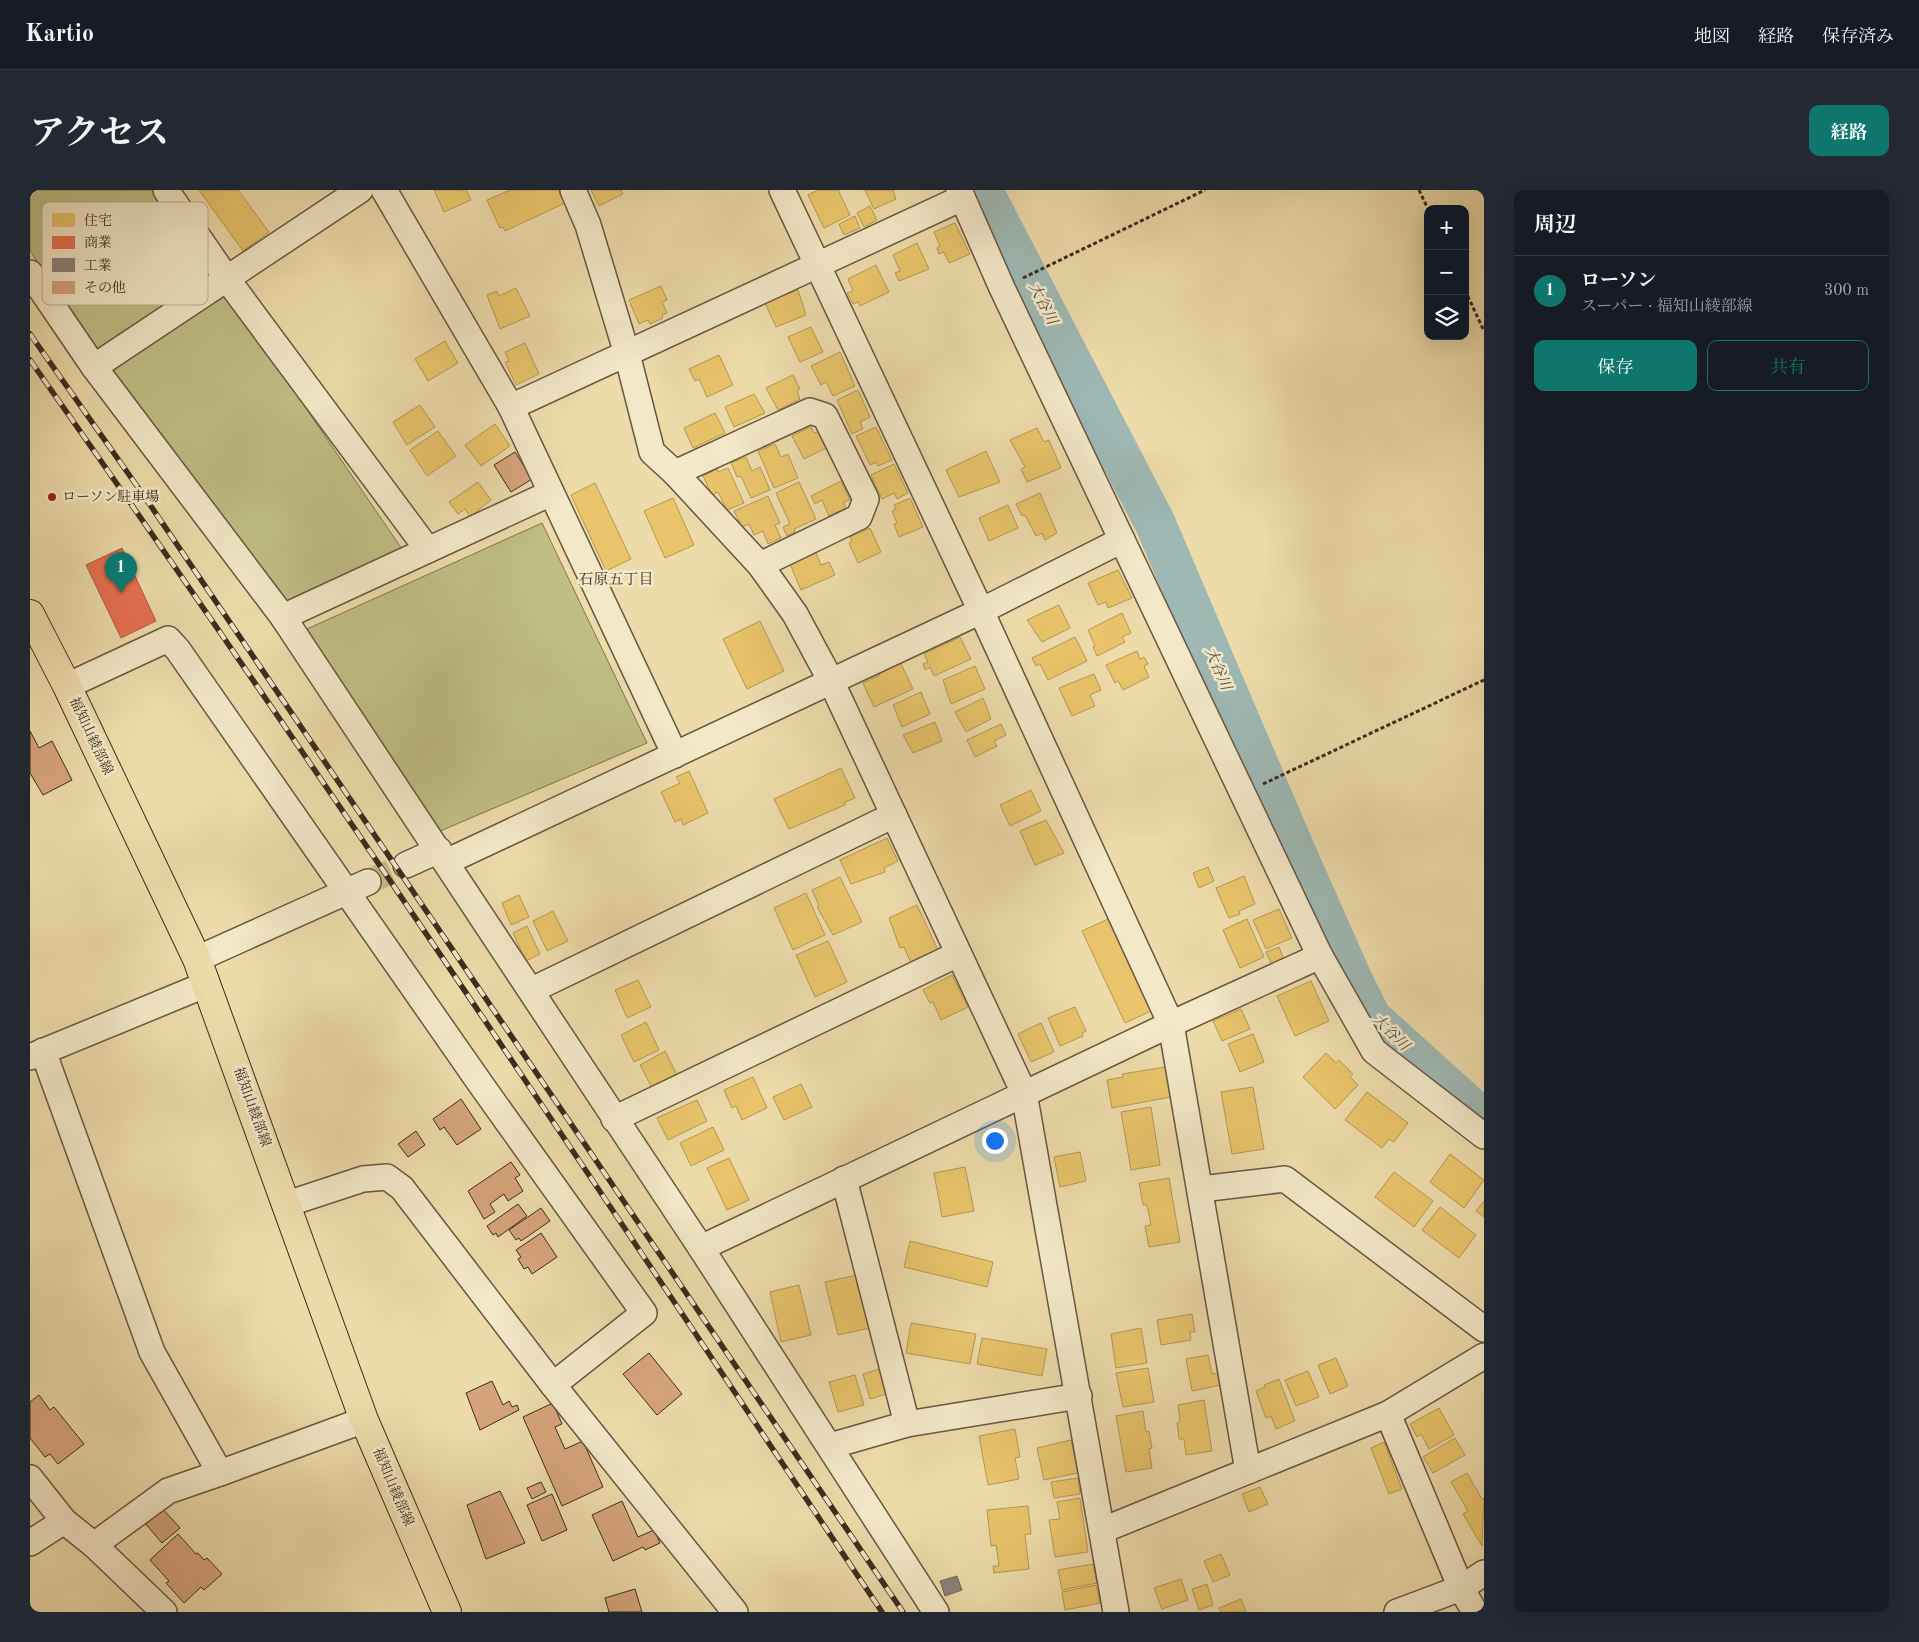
<!DOCTYPE html>
<html lang="ja">
<meta charset="utf-8">
<style>
:root{--surface:#171b24;--page:#242831;--text:#f1f3f6;--muted:#9ea1a6;--line:#363941;--accent:#0f766e}
body{margin:0;font-family:"Old Standard TT","Noto Serif JP",serif;background:var(--page);color:var(--text)}
.controls{position:absolute;right:15px;top:15px;display:grid;overflow:hidden;border-radius:10px;box-shadow:0 5px 20px #0002}
.controls button{width:45px;height:45px;display:grid;place-items:center;padding:0;border:0;border-bottom:1px solid var(--line);background:var(--surface);color:var(--text);font:25px sans-serif}
.you{position:absolute;left:964px;top:950px;width:18px;height:18px;margin:-12px;border:4px solid #fff;border-radius:50%;background:#1a73e8;box-shadow:0 0 0 8px #1a73e833}
.badge{display:grid;place-items:center;width:32px;height:32px;border-radius:50%;background:var(--accent);color:#fff;font-size:16px;font-weight:700}
.pin{position:absolute;translate:-50% -41px;filter:drop-shadow(0 1px 2px #0008)}
.pin::after{content:'';position:absolute;top:26px;width:18px;height:15px;background:inherit;clip-path:polygon(0 0,100% 0,50% 100%)}
.list{margin:0;padding:0;list-style:none}
h2{display:flex;justify-content:space-between;align-items:center;height:65px;margin:0;padding:0 20px;font-size:21px}
h2 small{font-size:16px;font-weight:400;color:var(--muted)}
.list li{display:grid;grid-template-columns:32px 1fr auto;gap:15px;align-items:center;box-sizing:border-box;height:70px;padding:0 20px;border-top:1px solid var(--line)}
.list b{display:block;font-size:19px;white-space:nowrap}
.list p{margin:0;font-size:16px;white-space:nowrap;color:var(--muted)}
.list em{font-size:16px;font-style:normal;color:var(--muted)}
.actions{display:flex;gap:10px;padding:15px 20px}
.actions a{flex:1;padding:11px 0;border:1px solid var(--accent);border-radius:10px;text-align:center;font-size:18px;color:var(--accent)}
.actions .main{background:var(--accent);color:#fff}
.icon{flex:none;width:28px;height:28px;fill:none;stroke:currentColor;stroke-width:2;stroke-linecap:round;stroke-linejoin:round}
.map{position:relative;flex:none;width:1454px;height:1422px;overflow:hidden;border-radius:10px}
header{display:flex;align-items:center;gap:30px;box-sizing:border-box;height:70px;padding:0 25px;background:var(--surface);border-bottom:1px solid var(--line)}
header strong{font-size:24px}
nav{display:flex;gap:28px;margin-inline-start:auto;font-size:18px}
.intro{display:flex;align-items:center;justify-content:space-between;box-sizing:border-box;height:120px;padding:0 30px}
h1{margin:0;font-size:35px}
.button{padding:12px 22px;border-radius:10px;background:var(--accent);color:#fff;font-size:18px;font-weight:700}
main{display:flex;gap:30px;padding:0 30px}
aside{flex:1;background:var(--surface);border-radius:10px;box-shadow:0 5px 20px #0002}
.map>svg:first-child{display:block}
.green{fill:#bfbe84;stroke:#7e7451}
.homes{fill:#e9c46a;stroke:#b59653}
.shops{fill:#e76f51;stroke:#b45b42}
.industry{fill:#8a817c;stroke:#736760}
.lines{fill:none;stroke-linecap:round;stroke-linejoin:round}
.river{stroke:#9eb8b4;stroke-width:41}
.building{fill:#d6a47b;stroke:#3c2b1e}
.minor-tunnel{stroke:#cab88e;stroke-width:25;stroke-dasharray:25 12;stroke-linecap:butt}
.minor-casing{stroke:#685741;stroke-width:28}
.major-casing{stroke:#3c2b1e;stroke-width:30}
.path{stroke:#3c2b1e;stroke-width:3;stroke-dasharray:4 2.5;stroke-linecap:butt}
.minor{stroke:#f3e8c8;stroke-width:25}
.major{stroke:#eddbaa;stroke-width:28}
.rail-casing{stroke:#3c2b1e;stroke-width:5.5}
.rail{stroke:#f3e8c8;stroke-width:4;stroke-dasharray:11;stroke-linecap:butt}
.poi-dot{fill:#8f2418;stroke:#f3e8c8;stroke-width:2}
.labels{text-anchor:middle;dominant-baseline:central;stroke-width:5;stroke-linejoin:round;paint-order:stroke}
.poi-label{font-size:14px;fill:#3c2b1e;stroke:#f3e8c8;text-anchor:start}
.street-label{font-size:14px;fill:#3c2b1e;stroke:#f3e8c8}
.water-label{font-size:15px;font-style:italic;fill:#544e44;stroke:#f3e8c8}
.neighbourhood-label{font-size:15px;fill:#3c2b1e;stroke:#f3e8c8}
.key{fill:#f3e8c8;stroke:#bcaf95;stroke-width:1}
.key-label{font-size:14px;fill:#3c2b1e}
</style>
<header>
<strong>Kartio</strong>
<nav><a>地図</a><a>経路</a><a>保存済み</a></nav>
</header>
<div class="intro"><h1>アクセス</h1><a class="button">経路</a></div>
<main>
<div class="map">
<svg width="1454" height="1422" viewBox="0 0 1454 1422">
<rect width="100%" height="100%" fill="#eddbaa"/>
<filter id="stains"><feTurbulence type="fractalNoise" baseFrequency=".004" numOctaves="4"/><feColorMatrix values="0 0 0 0 .2 0 0 0 0 .09 0 0 0 0 .02 0 0 0 .5 -.17"/></filter>
<radialGradient id="worn" r=".72"><stop offset=".6" stop-color="#630" stop-opacity="0"/><stop offset="1" stop-color="#630" stop-opacity=".3"/></radialGradient>
<!-- green -->
<g class="green">
<polygon points="0,0 127,0 374,362 248,424 0,61"/>
<polygon points="512,333 617,553 408,642 277,439"/>
</g>
<!-- homes -->
<g class="homes">
<polygon points="169,0 208,0 239,42 213,61"/>
<polygon points="404,0 436,0 441,10 414,22"/>
<polygon points="480,0 529,0 535,13 475,41 473,37 470,38 457,10"/>
<polygon points="561,0 591,0 593,4 569,16"/>
<polygon points="788,0 808,0 820,25 794,38 778,5"/>
<polygon points="835,0 863,0 866,9 844,19"/>
<polygon points="840,16 847,30 834,37 827,23"/>
<polygon points="825,26 830,38 814,45 809,34"/>
<polygon points="925,33 940,64 919,73 914,62 909,64 907,58 910,56 904,42"/>
<polygon points="887,53 899,79 869,91 865,83 870,81 863,65"/>
<polygon points="846,75 859,102 830,116 828,112 823,114 817,103 823,101 818,89"/>
<polygon points="631,96 637,110 632,112 637,123 632,125 633,128 620,134 618,130 609,134 599,110"/>
<polygon points="486,98 500,126 470,139 457,105 467,101 469,106"/>
<polygon points="768,100 776,125 746,137 735,113"/>
<polygon points="781,137 793,162 770,172 758,147"/>
<polygon points="415,151 428,173 398,191 385,169"/>
<polygon points="495,153 509,184 486,195 475,172 479,171 475,162"/>
<polygon points="810,162 825,196 803,206 796,192 791,195 781,176"/>
<polygon points="689,165 703,195 677,207 669,189 665,191 659,179"/>
<polygon points="763,185 770,199 767,201 770,209 748,220 736,198"/>
<polygon points="828,200 840,227 830,232 833,239 822,244 807,210"/>
<polygon points="724,204 735,223 704,237 695,217"/>
<polygon points="390,215 405,237 377,255 363,232"/>
<polygon points="685,223 695,243 663,258 654,238"/>
<polygon points="465,234 480,256 451,276 435,255"/>
<polygon points="781,237 784,243 788,242 796,258 774,269 762,246"/>
<polygon points="846,237 862,270 848,276 846,272 840,275 826,246"/>
<polygon points="1007,238 1014,252 1019,250 1031,278 997,292 991,279 995,277 980,250"/>
<polygon points="408,241 426,266 397,286 380,260"/>
<polygon points="745,254 751,267 758,264 768,288 744,298 728,261"/>
<polygon points="956,261 970,292 929,307 916,280"/>
<polygon points="716,267 722,281 730,277 740,300 721,308 711,286 707,287 701,273"/>
<polygon points="864,274 878,303 867,309 864,303 852,309 841,285"/>
<polygon points="698,278 714,313 697,320 688,302 682,305 673,286 687,279 688,282"/>
<polygon points="811,291 820,310 813,312 816,318 799,326 792,310 785,314 781,306"/>
<polygon points="448,292 461,310 440,327 435,319 428,324 419,312"/>
<polygon points="769,292 786,329 764,339 765,342 757,346 753,337 760,334 746,303"/>
<polygon points="565,293 601,369 576,381 541,305"/>
<polygon points="1010,303 1027,343 1015,350 1012,343 1006,346 995,325 992,326 986,314"/>
<polygon points="738,306 750,333 745,335 751,348 738,354 733,341 724,345 719,334 712,337 704,321"/>
<polygon points="643,308 664,355 635,368 614,321"/>
<polygon points="880,308 893,337 869,347 864,334 867,333 862,321 866,319 864,315"/>
<polygon points="978,315 988,338 959,351 949,328"/>
<polygon points="840,338 851,362 828,373 819,353 822,351 820,347"/>
<polygon points="786,363 791,375 799,372 805,385 771,400 760,374"/>
<polygon points="1088,380 1102,408 1078,418 1076,412 1068,415 1058,393"/>
<polygon points="1029,415 1040,438 1012,452 997,430"/>
<polygon points="1092,423 1101,443 1092,447 1095,452 1067,466 1063,457 1065,456 1058,440"/>
<polygon points="730,431 754,481 717,499 693,449"/>
<polygon points="930,447 941,469 904,486 900,477 895,480 893,474 898,472 894,464"/>
<polygon points="1045,447 1057,471 1018,490 1010,474 1006,476 1002,468"/>
<polygon points="1107,461 1110,469 1114,467 1118,474 1114,476 1119,487 1093,500 1088,491 1085,493 1076,475"/>
<polygon points="870,472 883,499 844,517 833,493 850,485 848,483"/>
<polygon points="945,476 955,499 921,514 913,490"/>
<polygon points="1064,484 1071,500 1060,505 1065,516 1042,526 1029,498"/>
<polygon points="891,502 900,524 872,537 863,515"/>
<polygon points="953,508 961,529 936,542 925,522"/>
<polygon points="905,532 912,551 883,563 873,545"/>
<polygon points="971,534 976,545 964,551 967,556 945,567 937,550"/>
<polygon points="811,578 825,608 815,612 815,615 759,639 744,609"/>
<polygon points="659,581 678,623 653,635 651,629 645,632 631,602 650,593 646,587"/>
<polygon points="1001,600 1011,621 980,636 970,615"/>
<polygon points="1016,630 1034,663 1005,675 990,641"/>
<polygon points="857,648 868,671 854,678 855,682 821,694 810,670"/>
<polygon points="1178,677 1184,691 1169,698 1163,683"/>
<polygon points="1214,686 1225,714 1209,721 1210,724 1199,728 1186,698"/>
<polygon points="810,687 832,732 803,745 787,717 789,716 782,700"/>
<polygon points="776,703 795,745 763,760 744,718"/>
<polygon points="489,705 499,727 481,735 472,713"/>
<polygon points="887,715 908,760 881,773 874,757 870,758 859,728"/>
<polygon points="1249,719 1262,748 1236,759 1223,730"/>
<polygon points="523,721 538,751 517,761 503,731"/>
<polygon points="1078,729 1121,821 1095,833 1052,741"/>
<polygon points="1217,729 1234,767 1210,778 1193,740"/>
<polygon points="497,736 510,764 496,771 483,743"/>
<polygon points="798,751 817,792 785,807 766,765"/>
<polygon points="1249,757 1254,770 1242,775 1236,762"/>
<polygon points="922,785 938,817 911,830 903,812 900,813 893,800"/>
<polygon points="608,790 621,817 597,828 585,800"/>
<polygon points="1281,791 1299,831 1265,846 1247,806"/>
<polygon points="1045,817 1056,841 1052,843 1053,846 1030,856 1018,828"/>
<polygon points="1211,819 1220,839 1192,851 1183,831"/>
<polygon points="616,832 629,860 604,872 591,845"/>
<polygon points="1011,833 1024,862 1001,872 988,844"/>
<polygon points="1223,844 1234,872 1210,882 1198,854"/>
<polygon points="635,861 647,885 622,898 610,875"/>
<polygon points="1296,863 1306,873 1309,870 1323,884 1320,887 1328,895 1305,919 1273,887"/>
<polygon points="1135,877 1141,907 1082,918 1077,890 1093,887 1092,884"/>
<polygon points="723,887 737,918 712,930 706,916 702,918 694,900"/>
<polygon points="771,894 782,917 754,930 743,907"/>
<polygon points="1223,897 1234,959 1202,964 1191,902"/>
<polygon points="1337,902 1378,933 1364,952 1359,949 1352,958 1315,930"/>
<polygon points="667,910 677,931 638,950 627,928"/>
<polygon points="1121,917 1130,975 1101,980 1091,922"/>
<polygon points="683,937 694,960 661,976 650,953"/>
<polygon points="1050,962 1056,991 1030,997 1024,967"/>
<polygon points="1420,964 1454,990 1434,1018 1400,992"/>
<polygon points="699,968 719,1010 697,1020 677,978"/>
<polygon points="935,977 944,1021 912,1027 904,983"/>
<polygon points="1364,982 1403,1011 1384,1037 1345,1007"/>
<polygon points="1139,988 1150,1052 1119,1057 1115,1036 1121,1035 1117,1015 1113,1015 1109,993"/>
<polygon points="1454,1011 1454,1027 1446,1021"/>
<polygon points="1410,1017 1446,1045 1429,1068 1392,1040"/>
<polygon points="880,1051 963,1072 957,1097 874,1077"/>
<polygon points="827,1085 840,1138 808,1145 795,1092"/>
<polygon points="769,1095 781,1145 751,1152 740,1102"/>
<polygon points="1162,1124 1165,1142 1160,1142 1161,1150 1131,1155 1127,1130"/>
<polygon points="881,1133 946,1144 940,1174 876,1163"/>
<polygon points="1111,1138 1117,1173 1086,1178 1081,1144"/>
<polygon points="952,1148 1017,1159 1012,1186 947,1174"/>
<polygon points="1178,1165 1182,1184 1188,1183 1191,1195 1162,1201 1156,1169"/>
<polygon points="1306,1168 1318,1196 1300,1204 1288,1175"/>
<polygon points="853,1178 860,1203 840,1209 833,1184"/>
<polygon points="1118,1178 1124,1212 1093,1217 1086,1183"/>
<polygon points="1278,1181 1289,1207 1266,1216 1255,1190"/>
<polygon points="825,1185 834,1215 808,1222 799,1192"/>
<polygon points="1249,1189 1265,1231 1246,1239 1241,1226 1236,1228 1226,1201 1235,1197 1234,1195"/>
<polygon points="1174,1210 1182,1261 1156,1265 1154,1249 1149,1249 1147,1233 1150,1232 1148,1215"/>
<polygon points="1409,1218 1424,1245 1399,1259 1391,1244 1387,1247 1380,1234"/>
<polygon points="1113,1221 1116,1242 1119,1241 1122,1258 1119,1259 1122,1278 1096,1282 1086,1226"/>
<polygon points="985,1239 990,1267 985,1268 989,1289 958,1295 949,1246"/>
<polygon points="1425,1248 1435,1265 1403,1283 1393,1267"/>
<polygon points="1041,1250 1048,1283 1014,1290 1007,1258"/>
<polygon points="1354,1252 1372,1299 1359,1304 1341,1258"/>
<polygon points="1437,1283 1452,1309 1454,1308 1452,1356 1433,1324 1438,1321 1421,1292"/>
<polygon points="1048,1288 1050,1304 1024,1308 1021,1292"/>
<polygon points="1230,1297 1238,1314 1219,1322 1212,1304"/>
<polygon points="1050,1308 1058,1362 1025,1367 1019,1330 1030,1329 1027,1312"/>
<polygon points="998,1316 1001,1344 995,1344 999,1379 964,1383 963,1376 969,1376 966,1355 961,1356 957,1320"/>
<polygon points="1191,1364 1200,1385 1183,1392 1174,1371"/>
<polygon points="1063,1374 1067,1393 1032,1400 1028,1380"/>
<polygon points="1151,1389 1158,1410 1132,1419 1124,1398"/>
<polygon points="1177,1394 1183,1415 1169,1420 1162,1399"/>
<polygon points="1066,1395 1070,1413 1035,1420 1032,1402"/>
<polygon points="1211,1409 1216,1422 1191,1422 1189,1418"/>
</g>
<!-- shops -->
<polygon class="shops" points="92,358 126,431 91,448 56,375"/>
<!-- industry -->
<polygon class="industry" points="927,1386 932,1400 915,1406 910,1391"/>
<g class="lines">
<!-- river -->
<polyline class="river" points="952,0 1125,333 1262,654 1323,792 1341,828 1454,930"/>
</g>
<!-- building -->
<g class="building">
<polygon points="485,262 502,289 481,302 464,275"/>
<polygon points="0,541 9,558 22,551 42,590 13,605 0,583"/>
<polygon points="431,909 451,939 427,955 414,937 410,940 403,929"/>
<polygon points="386,941 395,955 378,967 368,954"/>
<polygon points="481,972 490,985 485,988 493,1001 478,1011 474,1004 460,1014 465,1022 454,1029 438,1001"/>
<polygon points="488,1014 497,1026 468,1047 466,1043 463,1045 457,1036"/>
<polygon points="511,1018 520,1031 491,1051 489,1048 486,1050 479,1040"/>
<polygon points="511,1043 527,1067 502,1084 498,1077 494,1079 488,1069 491,1067 486,1060"/>
<polygon points="619,1163 652,1204 627,1225 593,1184"/>
<polygon points="462,1191 473,1215 479,1211 482,1217 487,1215 489,1220 450,1240 436,1203"/>
<polygon points="9,1205 20,1220 24,1217 54,1254 28,1274 20,1264 15,1267 0,1248 0,1212"/>
<polygon points="523,1213 532,1234 525,1237 535,1259 553,1251 573,1297 532,1316 493,1227"/>
<polygon points="511,1292 516,1302 502,1309 497,1298"/>
<polygon points="470,1301 495,1353 456,1369 437,1315"/>
<polygon points="522,1304 537,1340 512,1351 497,1315"/>
<polygon points="592,1311 608,1347 624,1340 630,1353 615,1360 613,1357 583,1371 562,1325"/>
<polygon points="131,1317 150,1338 132,1353 114,1332"/>
<polygon points="148,1344 166,1364 168,1363 174,1370 177,1368 192,1384 174,1400 171,1397 154,1413 136,1393 139,1391 120,1370"/>
<polygon points="605,1399 612,1422 579,1422 575,1408"/>
</g>
<g class="lines">
<!-- minor-tunnel -->
<polyline class="minor-tunnel" points="338,692 376,675"/>
<!-- minor casing -->
<g class="minor-casing">
<g id="minor">
<polyline points="136,0 197,89 398,360"/>
<polyline points="354,0 481,217 645,565"/>
<polyline points="543,0 558,35 597,164 622,262 645,283 730,375 765,424 801,491 994,903 1086,1422"/>
<polyline points="752,0 951,421 1141,834 1218,1281"/>
<polyline points="929,0 972,98 1290,766 1344,861 1454,946"/>
<polyline points="0,83 64,177 253,427 671,1058 906,1422"/>
<polyline points="64,177 330,0"/>
<polyline points="481,217 932,8"/>
<polyline points="645,283 780,221 795,226 836,309 829,327 730,375"/>
<polyline points="253,427 521,303"/>
<polyline points="37,496 138,449 148,460 452,896 614,1123 523,1195"/>
<polyline points="416,672 951,421 1092,350"/>
<polyline points="376,675 409,660"/>
<polyline points="167,769 338,692"/>
<polyline points="502,800 864,625"/>
<polyline points="13,861 122,1162 190,1283 334,1230"/>
<polyline points="0,867 177,794"/>
<polyline points="584,929 928,764"/>
<polyline points="814,989 877,1234"/>
<polyline points="1171,999 1255,989 1454,1139"/>
<polyline points="257,1014 333,989 357,987 372,998 523,1195 705,1422"/>
<polyline points="671,1058 1141,834 1290,766"/>
<polyline points="1358,1224 1431,1398 1445,1422"/>
<polyline points="800,1256 877,1234 1049,1206"/>
<polyline points="0,1288 34,1331 64,1355 134,1422"/>
<polyline points="1073,1340 1358,1224 1454,1166"/>
<polyline points="0,1353 34,1331"/>
<polyline points="64,1355 138,1301 190,1283"/>
<polyline points="1367,1422 1431,1398 1454,1383"/>
</g>
</g>
<!-- major casing -->
<g class="major-casing">
<polyline id="major" points="0,424 37,496 167,769 334,1230 417,1422"/>
</g>
<!-- path -->
<g class="path">
<polyline points="1389,0 1398,19"/>
<polyline points="993,88 1175,0"/>
<polyline points="1435,100 1454,141"/>
<polyline points="1233,594 1454,490"/>
</g>
<!-- minor -->
<use href="#minor" class="minor"/>
<!-- major -->
<use href="#major" class="major"/>
<!-- rail casing -->
<g class="rail-casing">
<g id="rail">
<polyline points="0,144 114,306 873,1422"/>
<path d="M0 170C291 582 571 1003 852 1422"/>
</g>
</g>
<!-- rail -->
<use href="#rail" class="rail"/>
</g>
<!-- markers -->
<circle class="poi-dot" cx="22" cy="307" r="5"/>
<g class="labels">
<!-- poi labels -->
<g class="poi-label">
<text x="32" y="307">ローソン駐車場</text>
</g>
<!-- street labels -->
<g class="street-label">
<text transform="translate(61 546) rotate(65)">福知山綾部線</text>
<text transform="translate(222 917) rotate(70)">福知山綾部線</text>
<text transform="translate(363 1297) rotate(67)">福知山綾部線</text>
</g>
<!-- water labels -->
<g class="water-label">
<text transform="translate(1012 114) rotate(63)">大谷川</text>
<text transform="translate(1187 479) rotate(67)">大谷川</text>
<text transform="translate(1360 843) rotate(45)">大谷川</text>
</g>
<!-- neighbourhood labels -->
<g class="neighbourhood-label">
<text x="586" y="390">石原五丁目</text>
</g>
</g>
<!-- legend -->
<rect x="12" y="12" width="166" height="103" rx="8" class="key"/>
<rect x="22" y="23" width="23" height="14" fill="#e9c46a"/>
<rect x="22" y="46" width="23" height="13" fill="#e76f51"/>
<rect x="22" y="68" width="23" height="14" fill="#8a817c"/>
<rect x="22" y="91" width="23" height="13" fill="#d6a47b"/>
<g class="key-label">
<text x="54" y="35">住宅</text>
<text x="54" y="57">商業</text>
<text x="54" y="80">工業</text>
<text x="54" y="102">その他</text>
</g>
<rect width="100%" height="100%" filter="url(#stains)"/>
<rect width="100%" height="100%" fill="url(#worn)"/>
</svg>
<div class="controls">
<button>+</button>
<button>−</button>
<button><svg class="icon" aria-label="layers" viewBox="0 0 24 24"><path d="M12 4l9 5-9 5-9-5zM3 14l9 5 9-5"/></svg></button>
</div>
<div class="you"></div>
<div class="pin badge" style="left:91px;top:403px">1</div>
</div>
<aside>
<h2>周辺<small></small></h2>
<ul class="list">
<li><span class="badge">1</span><div><b>ローソン</b><p>スーパー · 福知山綾部線</p></div><em>300 m</em></li>
</ul>
<div class="actions"><a class="main">保存</a><a>共有</a></div>
</aside>
</main>
